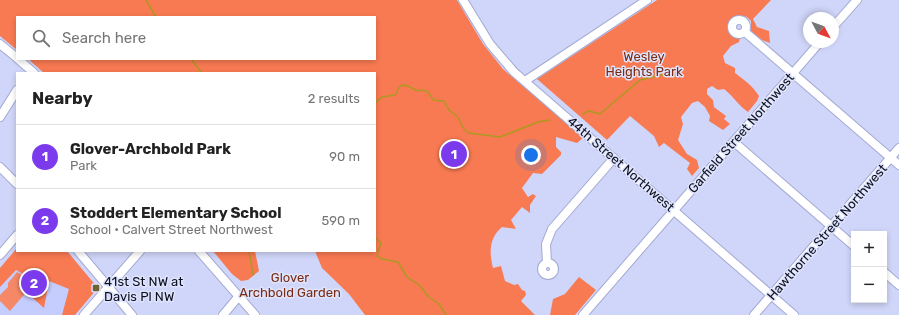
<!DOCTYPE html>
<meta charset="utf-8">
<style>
:root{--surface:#fff;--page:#f2f2f2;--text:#222;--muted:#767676;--line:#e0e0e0;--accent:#7c3aed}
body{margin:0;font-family:Rubik,sans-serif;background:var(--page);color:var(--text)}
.controls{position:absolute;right:12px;bottom:12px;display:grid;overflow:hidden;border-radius:0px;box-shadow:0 2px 6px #0003}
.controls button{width:36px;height:36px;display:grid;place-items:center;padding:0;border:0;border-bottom:1px solid var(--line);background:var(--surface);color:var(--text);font:20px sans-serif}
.compass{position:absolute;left:803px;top:12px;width:36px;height:36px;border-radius:50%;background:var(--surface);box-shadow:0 2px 6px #0003;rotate:131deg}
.you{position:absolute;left:531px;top:155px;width:14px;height:14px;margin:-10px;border:3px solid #fff;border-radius:50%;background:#1a73e8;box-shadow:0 0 0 6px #1a73e833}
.badge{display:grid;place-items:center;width:26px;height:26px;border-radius:50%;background:var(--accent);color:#fff;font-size:13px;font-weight:700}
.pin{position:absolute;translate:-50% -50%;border:2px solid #fff;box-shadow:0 1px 4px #0006}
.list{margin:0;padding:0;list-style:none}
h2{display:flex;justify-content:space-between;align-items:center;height:52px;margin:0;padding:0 16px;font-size:17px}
h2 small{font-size:13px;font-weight:400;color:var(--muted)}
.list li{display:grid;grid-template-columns:26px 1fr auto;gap:12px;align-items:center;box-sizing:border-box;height:64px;padding:0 16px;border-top:1px solid var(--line)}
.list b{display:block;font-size:15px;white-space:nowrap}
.list p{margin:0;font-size:13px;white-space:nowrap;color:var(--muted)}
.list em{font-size:13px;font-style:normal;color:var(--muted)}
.icon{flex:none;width:22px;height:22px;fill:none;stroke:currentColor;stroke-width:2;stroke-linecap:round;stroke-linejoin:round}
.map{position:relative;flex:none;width:899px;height:315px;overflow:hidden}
.search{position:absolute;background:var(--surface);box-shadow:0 2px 6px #0003;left:16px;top:16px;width:360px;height:44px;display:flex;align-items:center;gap:10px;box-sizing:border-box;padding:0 14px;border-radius:0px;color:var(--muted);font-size:15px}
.panel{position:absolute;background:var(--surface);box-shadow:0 2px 6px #0003;left:16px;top:72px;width:360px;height:180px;border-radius:0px}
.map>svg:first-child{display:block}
.built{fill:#c5cdff}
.green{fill:#f48867}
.forest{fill:#f87a52}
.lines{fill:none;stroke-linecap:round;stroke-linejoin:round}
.stream{stroke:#ae9820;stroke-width:1.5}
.minor-casing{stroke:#a3a9d3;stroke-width:10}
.minor{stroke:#fff;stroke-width:8}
.poi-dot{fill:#6e6330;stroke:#dfe4fe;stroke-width:1.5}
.labels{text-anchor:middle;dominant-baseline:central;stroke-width:3;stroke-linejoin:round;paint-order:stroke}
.park-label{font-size:13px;fill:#7a2b10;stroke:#dfe4fe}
.street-label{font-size:13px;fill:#0d0f1d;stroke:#dfe4fe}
.poi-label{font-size:13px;fill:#0d0f1d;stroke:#dfe4fe;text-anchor:start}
</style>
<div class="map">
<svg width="899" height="315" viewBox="0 0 899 315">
<rect width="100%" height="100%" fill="#d0d6f9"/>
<!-- built -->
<polygon class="built" points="17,248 17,251 88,298 73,315 0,315 0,268"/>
<!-- green -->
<polygon class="green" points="17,272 35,282 10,311 0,301 0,295 8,287 8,283"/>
<!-- forest -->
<g class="forest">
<path d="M0 0H457L483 44 503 69 583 138 577 143 556 137V147L561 152V155L542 174 533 173 522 188 528 197 533 194 536 196 530 205V213L522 207 511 220 516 229 502 227C489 238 489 252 493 268L501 266 505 281 514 285 518 284 522 290 525 291 526 295 521 301 535 315H365L349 294 322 268 315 251H375V73H44L28 59H375V17H17V50L0 36Z"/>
<path d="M657 0H771L753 19 757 27 769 31 770 43 762 40 751 31V21L747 17 738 15 729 22V30L740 38 739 42 731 46 723 56 725 63 735 68V73C744 80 752 85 759 96L757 101 748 112C738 105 733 96 724 89L718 90 712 86 707 89V94L713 100 714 107 726 116 724 119 730 124 723 130 709 121 710 116 705 107 698 101 692 103 681 117 683 124 678 140 687 154 697 160 699 168 692 176 687 169 690 163 664 143 659 147 654 136 630 116 607 140 537 79Z"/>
<polygon points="17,248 17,251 67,251 97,287 97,289 75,315 62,315 69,289 49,281 44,308 27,293 37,282 16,270 0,287 0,268"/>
<polygon points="213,251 255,251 259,271 248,280 241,281 232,274"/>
<polygon points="579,277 596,290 575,315 550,315 553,299 565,294"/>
</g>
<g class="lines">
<!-- stream -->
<g class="stream">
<polyline points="146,0 156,17"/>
<polyline points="191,59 202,73"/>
<path d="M375 103 382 97 395 95 400 86 404 85C409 85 412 89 416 90 428 92 426 87 433 100L444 101 449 110 457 116 464 129 469 133 500 137 538 122 550 120"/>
<polyline points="583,114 589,111 600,114 640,80 661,75 676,76"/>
<polyline points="375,238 381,243 377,256 382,259 398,262 407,277 419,285 429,297 439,304 446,315"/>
<polyline points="249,251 253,275"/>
</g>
<!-- minor casing -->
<g class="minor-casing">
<g id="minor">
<polyline points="463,0 490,44 514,72 794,315"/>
<circle cx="739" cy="27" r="7"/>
<polyline points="833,27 857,0"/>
<polyline points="745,32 899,165"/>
<polyline points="0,44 17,58"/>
<polyline points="18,59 34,73"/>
<polyline points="525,81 647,0"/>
<polyline points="0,117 17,90"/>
<polyline points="734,142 854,246"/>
<polyline points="0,167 17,184"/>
<polyline points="78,251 132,315"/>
<polyline points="199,251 255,315"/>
<polyline points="0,255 17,235"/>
<polyline points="547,263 546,244 552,229 614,158"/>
<circle cx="548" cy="269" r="6"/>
<polyline points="884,272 899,285"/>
<polyline points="84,315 140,251"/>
<polyline points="223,315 239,296"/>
<polyline points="583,315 820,42"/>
<polyline points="754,315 899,148"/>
</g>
</g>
<!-- minor -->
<use href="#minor" class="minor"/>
</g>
<!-- markers -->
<rect class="poi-dot" x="92" y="284" width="8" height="8" rx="2"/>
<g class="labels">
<!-- park labels -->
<g class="park-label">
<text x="644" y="56">Wesley<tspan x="644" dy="15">Heights Park</tspan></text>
<text x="290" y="277">Glover<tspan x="290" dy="15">Archbold Garden</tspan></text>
</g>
<!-- street labels -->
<g class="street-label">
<text transform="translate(741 133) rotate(-49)">Garfield Street Northwest</text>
<text transform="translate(621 164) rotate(41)">44th Street Northwest</text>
<text transform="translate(827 232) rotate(-49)">Hawthorne Street Northwest</text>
</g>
<!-- poi labels -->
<g class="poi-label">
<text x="104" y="281">41st St NW at<tspan x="104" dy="15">Davis Pl NW</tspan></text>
</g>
</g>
</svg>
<div class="controls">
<button>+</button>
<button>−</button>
</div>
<svg class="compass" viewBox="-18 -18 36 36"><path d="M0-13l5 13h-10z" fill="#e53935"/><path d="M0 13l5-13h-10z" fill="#767676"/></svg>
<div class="you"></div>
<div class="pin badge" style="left:454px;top:154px">1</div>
<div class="pin badge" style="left:34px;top:283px">2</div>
<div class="search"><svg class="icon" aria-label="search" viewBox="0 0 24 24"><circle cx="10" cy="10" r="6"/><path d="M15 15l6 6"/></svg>Search here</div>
<section class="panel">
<h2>Nearby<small>2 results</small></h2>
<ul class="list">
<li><span class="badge">1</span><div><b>Glover-Archbold Park</b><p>Park</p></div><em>90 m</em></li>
<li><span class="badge">2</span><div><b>Stoddert Elementary School</b><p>School · Calvert Street Northwest</p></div><em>590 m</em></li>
</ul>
</section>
</div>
